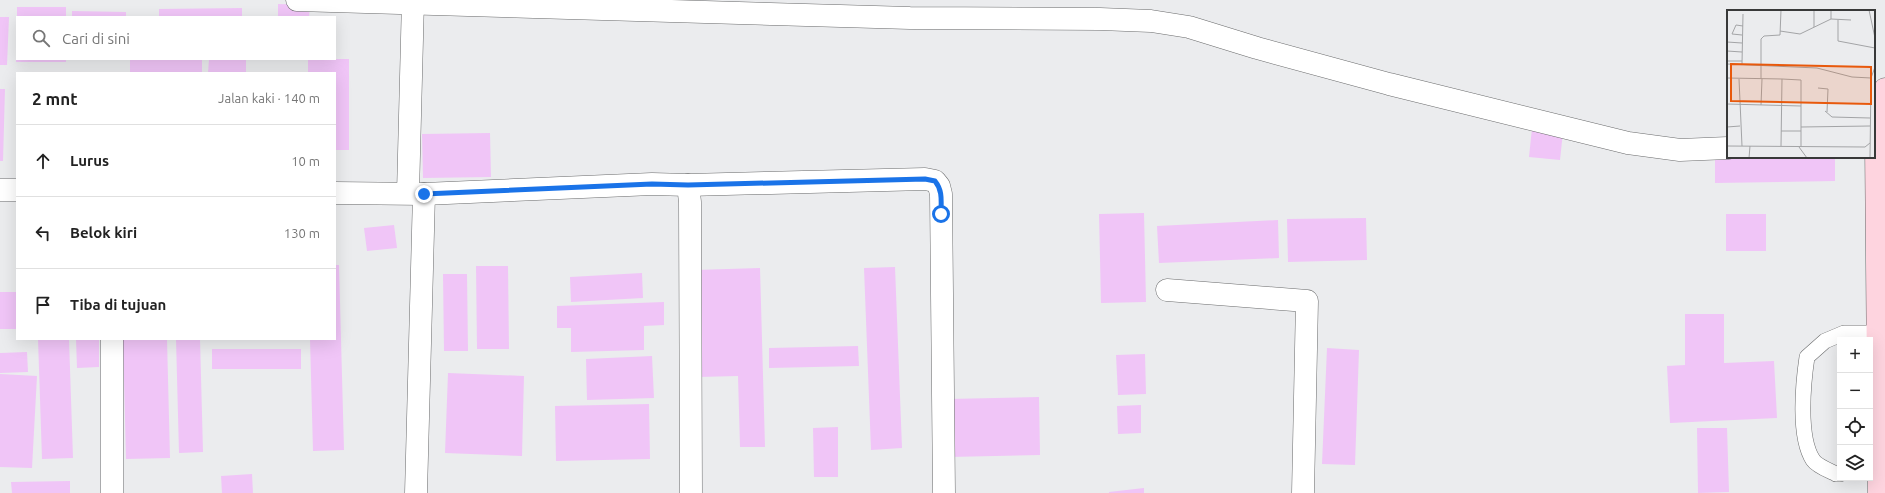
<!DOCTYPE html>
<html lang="id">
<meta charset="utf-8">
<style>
:root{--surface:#fff;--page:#f2f2f2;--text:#222;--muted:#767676;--line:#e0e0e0}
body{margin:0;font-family:Ubuntu,sans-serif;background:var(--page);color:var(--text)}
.controls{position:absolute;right:12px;bottom:12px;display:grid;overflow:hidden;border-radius:0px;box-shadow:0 4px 16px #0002}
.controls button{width:36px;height:36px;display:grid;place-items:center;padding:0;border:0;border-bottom:1px solid var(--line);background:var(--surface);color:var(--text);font:20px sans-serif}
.stop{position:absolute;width:12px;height:12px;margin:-9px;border:3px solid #1a73e8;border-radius:50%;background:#fff}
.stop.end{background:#1a73e8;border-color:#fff;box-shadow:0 1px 4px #0008}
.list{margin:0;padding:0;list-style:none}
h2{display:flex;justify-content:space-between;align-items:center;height:52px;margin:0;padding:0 16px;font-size:17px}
h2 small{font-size:13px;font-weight:400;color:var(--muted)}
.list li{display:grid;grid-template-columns:26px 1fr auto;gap:12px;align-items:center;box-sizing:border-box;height:72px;padding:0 16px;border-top:1px solid var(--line)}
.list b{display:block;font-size:15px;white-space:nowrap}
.list em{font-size:13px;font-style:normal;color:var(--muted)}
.icon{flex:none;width:22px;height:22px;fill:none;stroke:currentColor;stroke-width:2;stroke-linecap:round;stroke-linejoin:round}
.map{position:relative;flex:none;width:1885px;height:493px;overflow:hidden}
.search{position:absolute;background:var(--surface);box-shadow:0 4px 16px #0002;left:16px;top:16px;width:320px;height:44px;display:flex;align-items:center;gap:10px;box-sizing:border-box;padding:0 14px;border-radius:0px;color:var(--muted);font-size:15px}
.panel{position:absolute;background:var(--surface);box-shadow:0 4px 16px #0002;left:16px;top:72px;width:320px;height:268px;border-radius:0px}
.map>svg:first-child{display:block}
.building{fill:#f0c5f7}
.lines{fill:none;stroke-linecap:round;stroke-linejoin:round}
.service-casing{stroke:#6a6b6c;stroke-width:16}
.minor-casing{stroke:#6a6b6c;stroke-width:23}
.tertiary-casing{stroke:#6a6b6c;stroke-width:23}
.secondary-casing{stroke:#6a6b6c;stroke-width:23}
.service{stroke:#fff;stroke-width:15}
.minor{stroke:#fff;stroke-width:22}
.tertiary{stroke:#fff;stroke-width:22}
.secondary{stroke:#fed4df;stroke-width:22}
.route{stroke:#1a73e8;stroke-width:5}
.inset-road{fill:none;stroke:#a3a4a6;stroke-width:1}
.view{fill:#e8590c;fill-opacity:0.15;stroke:#e8590c;stroke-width:2}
.inset-edge{fill:none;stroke:#383939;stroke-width:2}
</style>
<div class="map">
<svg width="1885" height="493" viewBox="0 0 1885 493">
<rect width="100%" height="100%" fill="#ebecee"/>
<!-- building -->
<g class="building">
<polygon points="278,4 310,5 309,17 278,17"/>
<rect x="17" y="7" width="49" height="10"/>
<polygon points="242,8 242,17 159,17 159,9"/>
<polygon points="72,11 126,12 126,17 72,17"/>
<polygon points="0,17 9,17 7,65 0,65"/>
<rect x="16" y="59" width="50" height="3"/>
<rect x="130" y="59" width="72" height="14"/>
<polygon points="209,59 246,59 246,73 208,73"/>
<polygon points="308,59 349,59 349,150 335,150 335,73 308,73"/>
<polygon points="0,89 5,89 3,161 0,161"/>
<polygon points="1532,128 1563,132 1560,160 1529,157"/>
<polygon points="490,133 491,177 423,178 422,134"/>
<polygon points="1715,156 1835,157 1835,181 1715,183"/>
<polygon points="1144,213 1146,302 1101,303 1099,214"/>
<rect x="1726" y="214" width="40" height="37"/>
<polygon points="1366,218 1367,260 1288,262 1287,219"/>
<polygon points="1278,220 1279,258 1159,263 1157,226"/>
<polygon points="394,225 397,248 367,251 364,228"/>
<polygon points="335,265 339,265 344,450 313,451 310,339 335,339"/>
<polygon points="476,266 508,266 509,349 477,349"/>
<polygon points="895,267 902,448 871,450 864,268"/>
<polygon points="760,268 765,447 740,447 738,376 698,377 695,270"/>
<polygon points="642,273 643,298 571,302 570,277"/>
<polygon points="443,274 467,274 468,351 444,351"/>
<rect x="0" y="292" width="17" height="37"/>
<polygon points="664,302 664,325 644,326 644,350 571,352 571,328 557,328 557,306"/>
<polygon points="1685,314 1724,314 1724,363 1774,361 1777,418 1670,423 1667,366 1685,365"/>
<polygon points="38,339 69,339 73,458 42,459"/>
<polygon points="76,339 99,339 99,367 77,368"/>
<polygon points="123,339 167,339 170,458 126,459"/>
<polygon points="176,339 200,339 203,452 179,453"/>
<polygon points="858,346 859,366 769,368 769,348"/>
<polygon points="1327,348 1359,350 1355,465 1322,464"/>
<rect x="212" y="349" width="89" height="20"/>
<polygon points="27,352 28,372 0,373 0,353"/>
<polygon points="1145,354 1146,394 1118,395 1116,355"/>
<polygon points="652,356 654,398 587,400 586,359"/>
<polygon points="448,373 524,376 522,456 445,453"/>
<polygon points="0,374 37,376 32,468 0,467"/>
<polygon points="1039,397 1040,455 949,457 948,399"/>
<polygon points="649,404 650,459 556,461 555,406"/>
<polygon points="1141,405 1141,433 1118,434 1117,406"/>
<polygon points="838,427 838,477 814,477 813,428"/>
<polygon points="1697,428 1727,428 1729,492 1698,493"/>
<polygon points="252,474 253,493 222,493 221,476"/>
<polygon points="70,481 70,493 12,493 11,482"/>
<polygon points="1144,488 1144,493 1109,493 1109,492"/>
</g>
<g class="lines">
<!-- service casing -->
<g class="service-casing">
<path id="service" d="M1840 474H1836C1830 471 1817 466 1813 460 1798 437 1803 384 1807 357L1825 341 1844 333H1878"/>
</g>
<!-- minor casing -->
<g class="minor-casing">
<g id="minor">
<polyline points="688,185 925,179 935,181 939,186 941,194 944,493"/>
<polyline points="0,190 17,190"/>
<polyline points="335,193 424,194 652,184 688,185 690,202 691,493"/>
<polyline points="408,193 413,0"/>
<polyline points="1167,290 1307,301 1303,493"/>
<polyline points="112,493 112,339"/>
<polyline points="416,493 424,194"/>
</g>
</g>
<!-- tertiary casing -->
<g class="tertiary-casing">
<polyline id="tertiary" points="297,0 910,18 1100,19 1151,21 1189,27 1257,48 1389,84 1628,143 1680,150 1728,148"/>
</g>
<!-- secondary casing -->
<g class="secondary-casing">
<polyline id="secondary" points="1879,493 1876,144 1878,118 1885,89"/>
</g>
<!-- service -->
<use href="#service" class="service"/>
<!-- minor -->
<use href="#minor" class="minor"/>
<!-- tertiary -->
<use href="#tertiary" class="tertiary"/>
<!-- secondary -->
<use href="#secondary" class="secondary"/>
</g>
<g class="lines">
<!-- route -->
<path class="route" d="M424 194 652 184 688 185 925 179 935 181C943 191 941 201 941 214"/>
</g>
<!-- overview -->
<g transform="translate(1727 10)">
<rect width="148" height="148" fill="#ebecee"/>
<path class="inset-road" d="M142 0 148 28M104 9 124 10M111 10V31L148 38M87 17V0M53 21 73 24 104 9V0M15 25 5 24 9 15 16 16M0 32 15 33M0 41 15 42M0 51H15M0 54 90 58 125 67 144 68M15 54 16 4M0 68 55 69 54 136M12 69 15 136M34 69V29L37 26 53 25 54 0M55 69 74 70V136M91 78 101 79 100 102M0 94 74 96M34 95 35 69M98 101 105 107 143 108M0 117 13 116M74 117 143 116M54 121H74M0 136 138 137 143 133M72 137 80 148M22 148 23 136M143 148 144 68 148 57"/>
<path class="view" d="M4 54 144 57V94L4 91Z"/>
<rect width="148" height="148" class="inset-edge"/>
</g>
</svg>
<div class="controls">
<button>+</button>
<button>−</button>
<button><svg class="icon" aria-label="locate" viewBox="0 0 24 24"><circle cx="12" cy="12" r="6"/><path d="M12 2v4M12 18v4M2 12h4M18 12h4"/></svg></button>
<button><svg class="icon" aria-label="layers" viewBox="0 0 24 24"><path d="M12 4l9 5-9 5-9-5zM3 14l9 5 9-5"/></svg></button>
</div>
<div class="stop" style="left:941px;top:214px"></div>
<div class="stop end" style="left:424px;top:194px"></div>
<div class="search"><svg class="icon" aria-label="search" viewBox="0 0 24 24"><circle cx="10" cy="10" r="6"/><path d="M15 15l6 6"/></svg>Cari di sini</div>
<section class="panel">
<h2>2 mnt<small>Jalan kaki · 140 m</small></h2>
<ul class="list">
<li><svg class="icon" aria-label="ahead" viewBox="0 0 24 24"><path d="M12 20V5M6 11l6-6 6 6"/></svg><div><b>Lurus</b></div><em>10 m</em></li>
<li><svg class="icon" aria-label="left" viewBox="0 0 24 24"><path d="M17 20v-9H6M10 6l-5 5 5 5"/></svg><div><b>Belok kiri</b></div><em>130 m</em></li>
<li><svg class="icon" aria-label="arrive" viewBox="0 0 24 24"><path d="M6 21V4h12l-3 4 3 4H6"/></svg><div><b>Tiba di tujuan</b></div></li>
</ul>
</section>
</div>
